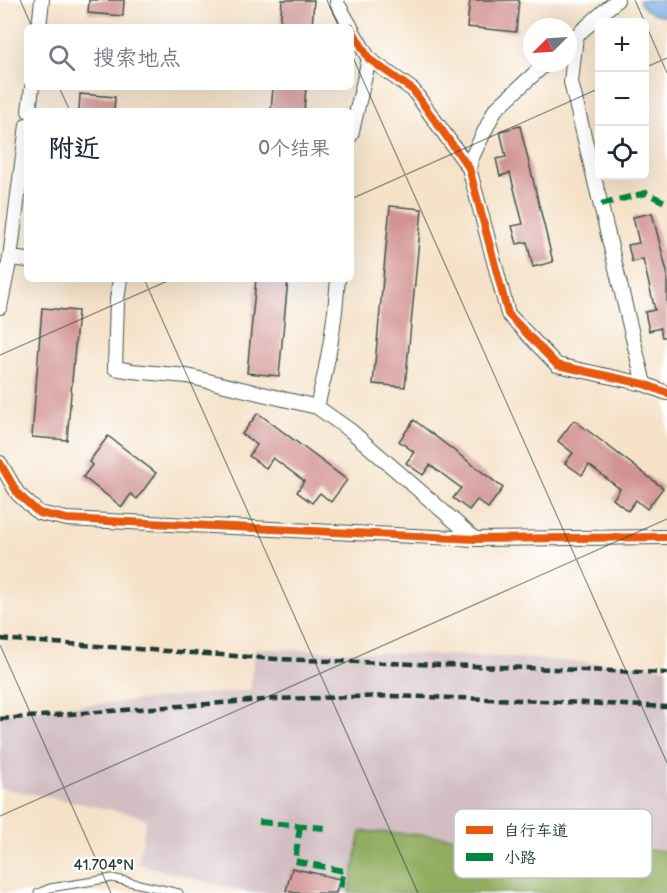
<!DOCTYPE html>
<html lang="zh">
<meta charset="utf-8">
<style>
:root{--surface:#fff;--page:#f2f2f3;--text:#1f2937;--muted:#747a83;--line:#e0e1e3}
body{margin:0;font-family:"Balsamiq Sans","LXGW WenKai TC",sans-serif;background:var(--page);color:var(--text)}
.controls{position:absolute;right:18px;top:18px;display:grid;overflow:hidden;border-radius:9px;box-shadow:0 6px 24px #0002}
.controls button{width:54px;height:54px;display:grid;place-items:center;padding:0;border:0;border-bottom:2px solid var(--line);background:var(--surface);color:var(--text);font:30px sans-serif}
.compass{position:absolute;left:523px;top:18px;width:54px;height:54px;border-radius:50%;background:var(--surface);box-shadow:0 6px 24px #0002;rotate:246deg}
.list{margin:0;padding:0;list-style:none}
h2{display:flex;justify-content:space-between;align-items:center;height:78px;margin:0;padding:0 24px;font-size:26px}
h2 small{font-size:20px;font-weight:400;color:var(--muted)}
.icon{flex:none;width:33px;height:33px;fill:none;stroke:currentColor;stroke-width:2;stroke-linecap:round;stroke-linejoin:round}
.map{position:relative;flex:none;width:667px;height:893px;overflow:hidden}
.search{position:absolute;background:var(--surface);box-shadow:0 6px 24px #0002;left:24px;top:24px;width:330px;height:66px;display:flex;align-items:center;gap:15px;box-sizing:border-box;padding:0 21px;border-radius:9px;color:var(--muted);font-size:22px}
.panel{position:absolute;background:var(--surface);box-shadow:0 6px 24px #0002;left:24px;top:108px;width:330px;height:174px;border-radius:9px}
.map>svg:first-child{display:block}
.industrial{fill:#d2bec2}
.forest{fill:#92ad60;stroke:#58754a;stroke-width:1.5}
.water{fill:#71a7df;stroke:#48728a;stroke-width:1.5}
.building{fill:#d19392}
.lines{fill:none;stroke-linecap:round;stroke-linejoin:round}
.lane-casing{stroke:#3f564a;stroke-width:9}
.street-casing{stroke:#3f564a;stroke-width:16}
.lane{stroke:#fff;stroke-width:7}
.street{stroke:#fff;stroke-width:14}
.rail{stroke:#1f3d34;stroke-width:4.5;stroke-dasharray:9 4.5;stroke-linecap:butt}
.quiet{stroke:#00873e;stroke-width:6;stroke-dasharray:12 6;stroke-linecap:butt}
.cycleway-casing{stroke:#fff;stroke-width:11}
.cycleway{stroke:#e8590c;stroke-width:8}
.ticks{fill:none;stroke:#1f3d34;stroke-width:1.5;stroke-opacity:0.45}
.key{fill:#fff;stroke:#bcc5c2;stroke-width:1.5}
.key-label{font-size:16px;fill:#1f3d34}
.ticks-label{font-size:15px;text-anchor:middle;fill:#1f3d34;stroke:#fff;stroke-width:4.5;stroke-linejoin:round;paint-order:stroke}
</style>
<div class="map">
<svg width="667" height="893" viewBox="0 0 667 893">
<rect width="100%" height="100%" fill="#fff"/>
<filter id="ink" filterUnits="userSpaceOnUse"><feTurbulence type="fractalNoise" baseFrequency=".0167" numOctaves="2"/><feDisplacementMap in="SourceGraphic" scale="12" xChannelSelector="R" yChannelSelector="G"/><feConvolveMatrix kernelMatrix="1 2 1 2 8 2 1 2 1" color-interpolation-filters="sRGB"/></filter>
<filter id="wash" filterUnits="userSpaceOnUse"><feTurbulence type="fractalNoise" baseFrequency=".008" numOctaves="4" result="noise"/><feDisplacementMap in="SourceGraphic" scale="24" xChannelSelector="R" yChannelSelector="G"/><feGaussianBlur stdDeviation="1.35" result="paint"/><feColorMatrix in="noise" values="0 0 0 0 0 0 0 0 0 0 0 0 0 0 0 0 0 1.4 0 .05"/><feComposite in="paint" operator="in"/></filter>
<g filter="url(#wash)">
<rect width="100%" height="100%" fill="#f5e2c9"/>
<!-- industrial -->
<polygon class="industrial" points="255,648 497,657 667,667 667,851 361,831 349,893 250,893 138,864 146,820 137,815 38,795 0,788 0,713 250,690"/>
<!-- forest -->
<polygon class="forest" points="361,831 667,851 667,893 349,893"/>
<!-- water -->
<path class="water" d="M639 0H667V17C655 14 643 12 639 0Z"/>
<g id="blocks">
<!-- building -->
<g class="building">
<polygon points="89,0 124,0 123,16 88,13"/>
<polygon points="282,0 314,0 312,27 280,27"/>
<polygon points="470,0 519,0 516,32 467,27"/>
<polygon points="273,87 306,87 304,111 271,111"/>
<polygon points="80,94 115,97 114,111 79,111"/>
<polygon points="520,126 553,262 533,267 527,242 517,244 512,226 523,224 510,173 500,176 496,159 506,157 500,131"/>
<polygon points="390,206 422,209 405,387 373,384"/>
<polygon points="652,213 667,272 667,337 662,337 660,328 649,331 645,312 655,310 643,259 632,262 628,245 639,243 633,217"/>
<polygon points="256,279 288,279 279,376 247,373"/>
<polygon points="42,308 78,311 67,440 32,437"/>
<polygon points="258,413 347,480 331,502 320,493 312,503 297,492 304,481 273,458 266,468 249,456 257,445 242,434"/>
<polygon points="414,420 503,488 488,508 477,500 469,510 453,498 461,488 430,465 423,475 406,463 414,452 399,441"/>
<polygon points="574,420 663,488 647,509 636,500 628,511 613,499 620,489 589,465 582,475 565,463 573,453 558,441"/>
<polygon points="108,436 156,473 137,499 131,494 122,507 83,477 92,465 89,462"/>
<polygon points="292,868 340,879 336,893 296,893 286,891"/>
</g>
</g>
</g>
<g filter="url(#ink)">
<use href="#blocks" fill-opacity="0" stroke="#3f564a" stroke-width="1.5"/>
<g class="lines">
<!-- lane casing -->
<g class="lane-casing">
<polyline id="lane" points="38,893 50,888 112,878 179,893"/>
</g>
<!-- street casing -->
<g class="street-casing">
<g id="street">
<polyline points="337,0 337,3 351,27"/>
<polyline points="39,27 42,0"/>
<polyline points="351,28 369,59 413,90 469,168 508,314 557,365 644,384 667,393"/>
<polyline points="576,36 571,82 644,384"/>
<polyline points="569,42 617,0"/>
<polyline points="29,111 32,87"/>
<polyline points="351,135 369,59"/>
<polyline points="469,168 472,157 495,110 546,63"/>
<polyline points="10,258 27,260"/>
<polyline points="120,279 117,300 115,368 132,371 187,376 317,407 351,431 475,539"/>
<polyline points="0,307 10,258 27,125"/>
<path d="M317 407C328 365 335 322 338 279"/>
<polyline points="0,463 18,494 39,513 67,519 475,539 667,537"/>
</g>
</g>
<!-- lane -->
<use href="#lane" class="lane"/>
<!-- street -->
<use href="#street" class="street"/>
<!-- rail -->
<g class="rail">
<polyline points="0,639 276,659 667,673"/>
<polyline points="0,719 277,699 392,696 520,700 667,707"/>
</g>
<!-- quiet -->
<g class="quiet">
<polyline points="601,204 646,193 667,203"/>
<polyline points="259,822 325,828"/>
<polyline points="300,826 295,861 344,871 339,893"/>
</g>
<!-- cycleway casing -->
<g class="cycleway-casing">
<g id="cycleway">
<polyline points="351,28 369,59 413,90 469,168 508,314 557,365 644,384 667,393"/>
<polyline points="0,463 18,494 39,513 67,519 475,539 667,537"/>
</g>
</g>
<!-- cycleway -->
<use href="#cycleway" class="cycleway"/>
</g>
</g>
<!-- ticks -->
<path class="ticks" d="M20 0 32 27M327 0 339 27M635 0 667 73M351 53 667 763M644 68 667 58M59 87 70 111M351 199 600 88M144 279 418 893M0 355 172 279M0 645 111 893M0 816 667 519"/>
<!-- legend -->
<rect x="454" y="809" width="198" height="69" rx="9" class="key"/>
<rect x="466" y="826" width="27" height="8" fill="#e8590c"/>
<rect x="466" y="853" width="27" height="8" fill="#00873e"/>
<g class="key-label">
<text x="504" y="836">自行车道</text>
<text x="504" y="863">小路</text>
</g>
<g class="ticks-label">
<text x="104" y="870">41.704°N</text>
</g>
</svg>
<div class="controls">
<button>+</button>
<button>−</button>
<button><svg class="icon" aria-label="locate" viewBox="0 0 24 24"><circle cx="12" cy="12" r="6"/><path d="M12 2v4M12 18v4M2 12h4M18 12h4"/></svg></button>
</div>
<svg class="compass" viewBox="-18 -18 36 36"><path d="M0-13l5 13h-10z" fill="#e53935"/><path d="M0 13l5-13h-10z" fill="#747a83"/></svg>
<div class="search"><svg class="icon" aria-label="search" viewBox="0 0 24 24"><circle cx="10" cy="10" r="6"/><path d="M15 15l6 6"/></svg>搜索地点</div>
<section class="panel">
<h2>附近<small>0个结果</small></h2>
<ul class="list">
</ul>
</section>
</div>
